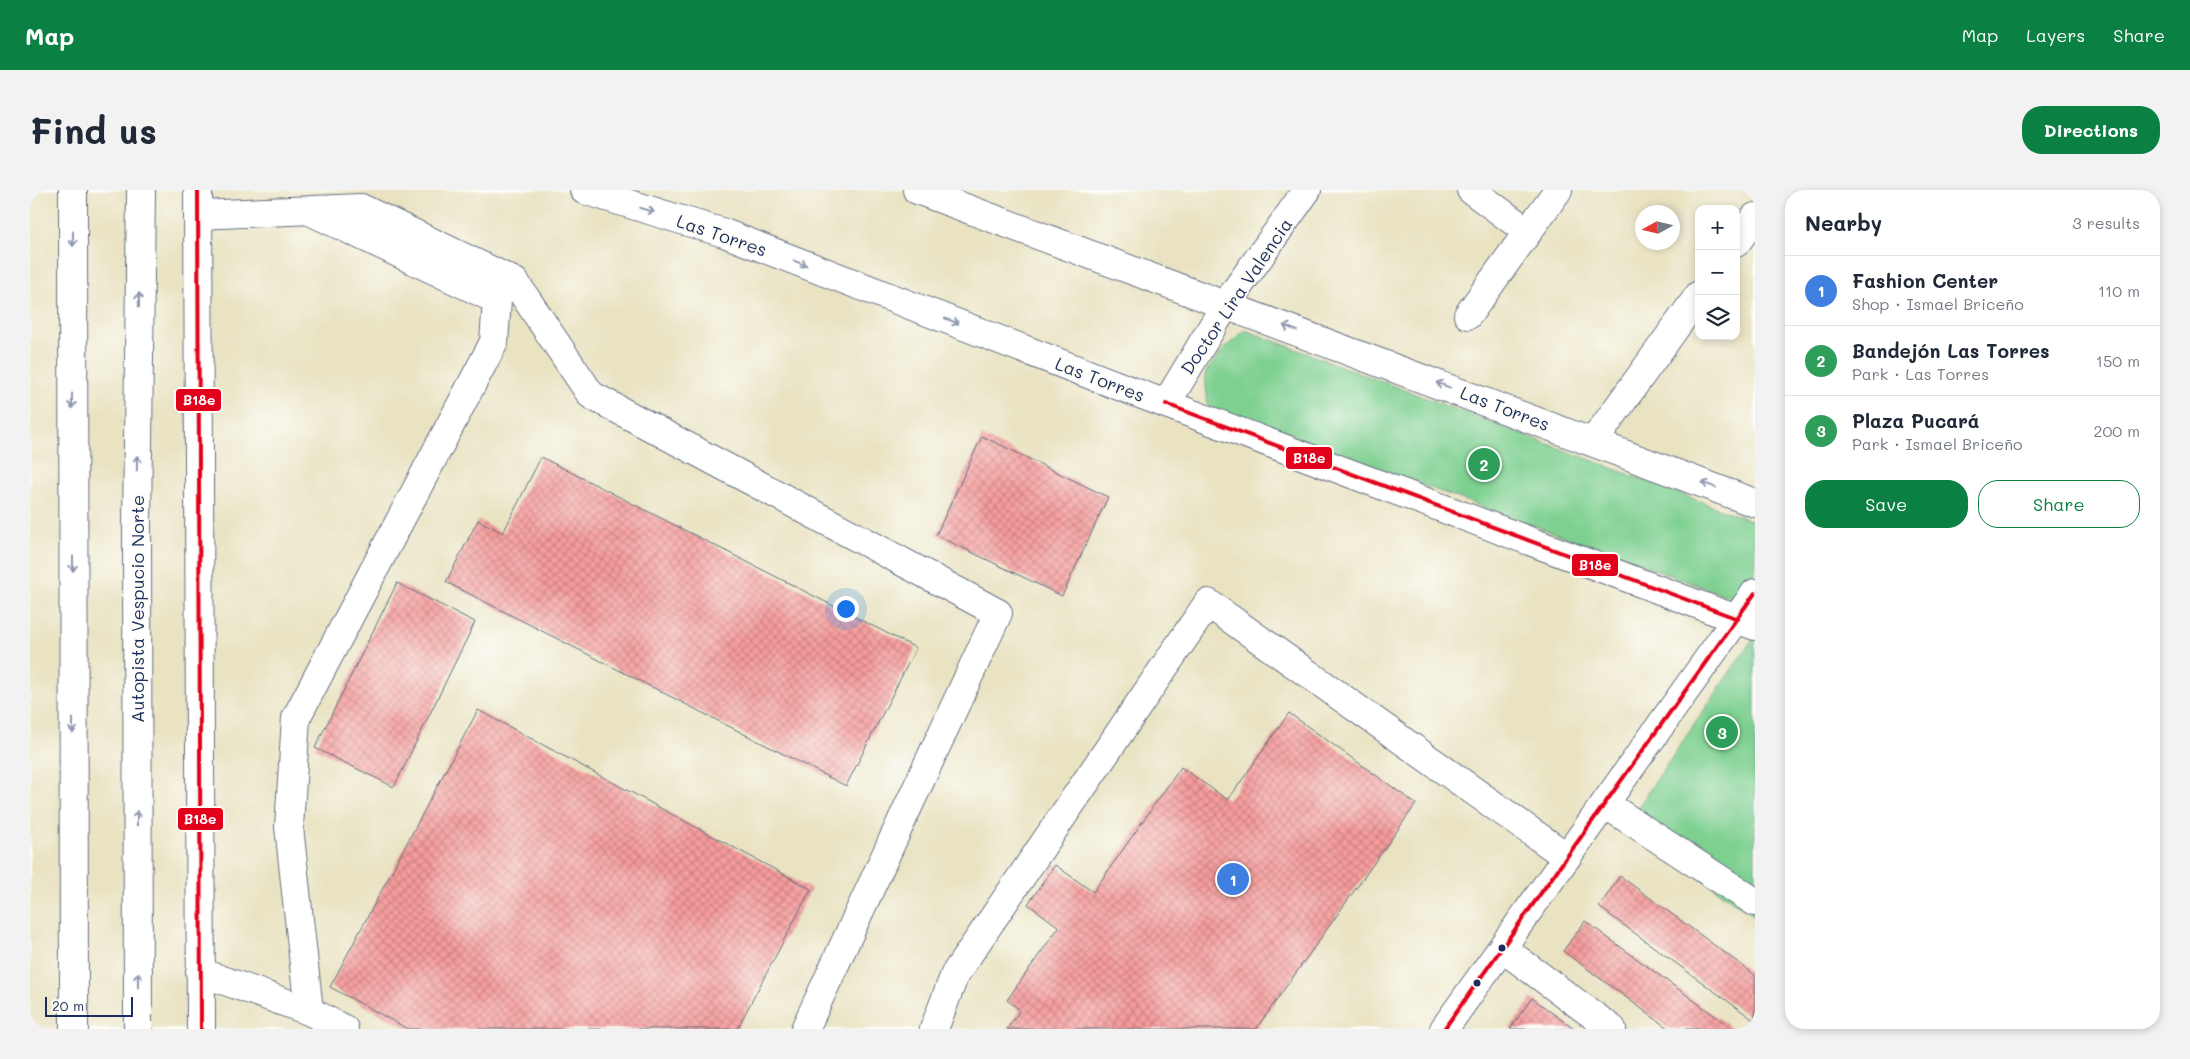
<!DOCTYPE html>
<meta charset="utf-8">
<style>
:root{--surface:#fff;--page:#f2f2f3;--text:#1f2937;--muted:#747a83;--line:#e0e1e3;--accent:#0b8043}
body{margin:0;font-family:Mali,sans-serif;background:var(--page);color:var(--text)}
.controls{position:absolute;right:15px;top:15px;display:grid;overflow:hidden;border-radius:10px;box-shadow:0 2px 8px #0003}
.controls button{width:45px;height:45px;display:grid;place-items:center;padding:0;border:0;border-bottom:1px solid var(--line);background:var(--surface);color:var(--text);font:25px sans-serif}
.compass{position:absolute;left:1605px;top:15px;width:45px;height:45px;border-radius:50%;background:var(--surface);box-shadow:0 2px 8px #0003;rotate:262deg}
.scale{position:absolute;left:15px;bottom:12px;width:88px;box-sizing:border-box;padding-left:5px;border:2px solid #1b2f5e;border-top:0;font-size:14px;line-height:18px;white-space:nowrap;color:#1b2f5e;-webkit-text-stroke:4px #fdfcf7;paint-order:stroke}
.you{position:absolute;left:815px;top:418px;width:18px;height:18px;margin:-12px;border:4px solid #fff;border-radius:50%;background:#1a73e8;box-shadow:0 0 0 8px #1a73e833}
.badge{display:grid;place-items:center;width:32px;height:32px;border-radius:50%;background:var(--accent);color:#fff;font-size:16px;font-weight:700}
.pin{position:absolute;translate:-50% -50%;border:2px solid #fff;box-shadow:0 1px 5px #0006}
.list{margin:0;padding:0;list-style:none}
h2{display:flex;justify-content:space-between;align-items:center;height:65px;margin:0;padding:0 20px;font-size:21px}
h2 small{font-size:16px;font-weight:400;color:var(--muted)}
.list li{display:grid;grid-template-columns:32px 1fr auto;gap:15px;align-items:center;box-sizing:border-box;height:70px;padding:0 20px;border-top:1px solid var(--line)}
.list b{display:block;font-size:19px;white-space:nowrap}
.list p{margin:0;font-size:16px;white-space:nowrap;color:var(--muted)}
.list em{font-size:16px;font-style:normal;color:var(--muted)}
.actions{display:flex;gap:10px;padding:15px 20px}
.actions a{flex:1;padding:11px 0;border:1px solid var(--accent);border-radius:20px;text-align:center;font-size:18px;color:var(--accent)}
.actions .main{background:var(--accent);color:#fff}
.icon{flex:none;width:28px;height:28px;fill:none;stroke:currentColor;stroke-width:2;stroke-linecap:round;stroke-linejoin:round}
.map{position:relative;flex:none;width:1725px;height:839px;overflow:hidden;border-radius:20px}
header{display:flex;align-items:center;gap:30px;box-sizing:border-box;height:70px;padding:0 25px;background:var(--accent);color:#fff}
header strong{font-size:24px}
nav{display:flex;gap:28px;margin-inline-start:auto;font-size:18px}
.intro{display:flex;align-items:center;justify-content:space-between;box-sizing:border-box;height:120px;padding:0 30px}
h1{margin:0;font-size:35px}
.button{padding:12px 22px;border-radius:20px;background:var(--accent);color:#fff;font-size:18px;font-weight:700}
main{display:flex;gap:30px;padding:0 30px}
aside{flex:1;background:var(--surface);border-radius:20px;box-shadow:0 2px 8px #0003}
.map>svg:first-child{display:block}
.green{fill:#7ed091;stroke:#4c8078}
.building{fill:url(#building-cross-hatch)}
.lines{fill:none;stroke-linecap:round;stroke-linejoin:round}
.minor-casing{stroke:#636e81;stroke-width:30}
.major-casing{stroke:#636e81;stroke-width:30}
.highway-casing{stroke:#636e81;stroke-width:30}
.minor{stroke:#fff;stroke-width:28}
.major{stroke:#fff;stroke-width:28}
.highway{stroke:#fff;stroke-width:28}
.bus-1-casing{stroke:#fdfcf7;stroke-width:8}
.bus-1{stroke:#e2001a;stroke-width:4}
.oneway{stroke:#8d97ae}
.bus-dot{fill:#1b2f5e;stroke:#fdfcf7;stroke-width:2}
.labels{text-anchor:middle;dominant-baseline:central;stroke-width:4;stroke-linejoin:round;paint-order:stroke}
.street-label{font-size:18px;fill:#1b2f5e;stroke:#fdfcf7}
.line-badge{stroke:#fdfcf7;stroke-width:2}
.badge-label{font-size:14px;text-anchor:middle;font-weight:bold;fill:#fff}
</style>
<header>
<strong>Map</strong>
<nav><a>Map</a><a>Layers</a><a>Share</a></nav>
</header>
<div class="intro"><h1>Find us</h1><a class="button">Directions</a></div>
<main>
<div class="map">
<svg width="1725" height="839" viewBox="0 0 1725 839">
<defs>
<pattern id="building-cross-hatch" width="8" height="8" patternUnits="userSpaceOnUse" patternTransform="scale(1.25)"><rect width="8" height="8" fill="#f79c9b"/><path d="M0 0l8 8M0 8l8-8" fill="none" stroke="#c78082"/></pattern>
</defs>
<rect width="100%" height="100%" fill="#fdfcf7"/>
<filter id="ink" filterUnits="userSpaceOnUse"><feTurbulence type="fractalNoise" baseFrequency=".02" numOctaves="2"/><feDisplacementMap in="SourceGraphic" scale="10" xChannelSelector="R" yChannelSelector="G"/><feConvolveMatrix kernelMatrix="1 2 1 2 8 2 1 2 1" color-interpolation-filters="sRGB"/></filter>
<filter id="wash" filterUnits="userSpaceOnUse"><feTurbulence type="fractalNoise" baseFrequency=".0096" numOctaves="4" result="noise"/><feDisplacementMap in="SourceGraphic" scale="20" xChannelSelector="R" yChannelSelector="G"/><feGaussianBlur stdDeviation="1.12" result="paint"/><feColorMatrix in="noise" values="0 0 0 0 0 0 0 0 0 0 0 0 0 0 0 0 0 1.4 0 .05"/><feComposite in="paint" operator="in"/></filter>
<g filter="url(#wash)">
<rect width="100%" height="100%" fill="#e9e3c2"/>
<!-- green -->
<g class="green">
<polygon points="1215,140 1725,332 1725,416 1178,217 1175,183 1193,160"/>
<polygon points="1724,447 1725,447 1725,726 1595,636"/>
</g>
<g id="blocks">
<!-- building -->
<g class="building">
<polygon points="952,246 1078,307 1032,406 906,345"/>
<polygon points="511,267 886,458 816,596 416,392 448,330 473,343"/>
<polygon points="367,393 445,432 364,597 285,558"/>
<polygon points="448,520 781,699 707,839 378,839 300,797"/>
<polygon points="1259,523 1386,614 1226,839 977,839 990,820 977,810 1029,737 998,714 1025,675 1063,702 1151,577 1198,610"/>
<polygon points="1590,686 1725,785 1725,831 1569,717"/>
<polygon points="1555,731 1703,839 1639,839 1533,761"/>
<polygon points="1502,808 1544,839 1480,839"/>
</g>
</g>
</g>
<g filter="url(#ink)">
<use href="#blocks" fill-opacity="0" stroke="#636e81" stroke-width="1"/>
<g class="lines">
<!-- minor casing -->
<g class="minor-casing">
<g id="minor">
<polyline points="554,0 694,43 1107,203 1725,436"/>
<polyline points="887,0 1725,313"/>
<polyline points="1441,0 1498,42"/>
<polyline points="282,22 467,110 464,152 266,528 259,637 279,821 314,839"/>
<polyline points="168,25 331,18 485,92 561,205 968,423 775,839"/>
<polyline points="1706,53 1725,27"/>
<polyline points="1438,125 1528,0"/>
<polyline points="1136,214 1196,114 1277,0"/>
<polyline points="1563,252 1669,105"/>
<polyline points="1575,614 1725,712"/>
<polyline points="1472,758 1582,839"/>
<polyline points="170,782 279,821"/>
<polyline points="904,839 925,784 1178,413 1537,667"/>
<polyline points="1414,839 1725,403"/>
</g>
</g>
<!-- major casing -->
<g class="major-casing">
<polyline id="major" points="168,0 171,839"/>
</g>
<!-- highway casing -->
<g class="highway-casing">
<g id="highway">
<polyline points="43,0 44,839"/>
<polyline points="108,839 107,336 111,0"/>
</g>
</g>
<!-- minor -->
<use href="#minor" class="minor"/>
<!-- major -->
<use href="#major" class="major"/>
<!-- highway -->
<use href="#highway" class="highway"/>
<!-- bus-1 casing -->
<g class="bus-1-casing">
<g id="bus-1">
<polyline points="168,0 171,839"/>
<polyline points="1136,214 1708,429"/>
<polyline points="1414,839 1725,403"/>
</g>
</g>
<!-- bus-1 -->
<use href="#bus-1" class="bus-1"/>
</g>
<!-- one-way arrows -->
<defs><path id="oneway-shaft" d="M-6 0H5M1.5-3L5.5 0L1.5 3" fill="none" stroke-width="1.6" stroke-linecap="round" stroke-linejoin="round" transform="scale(1.25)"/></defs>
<g class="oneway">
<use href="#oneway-shaft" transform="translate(617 20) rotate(16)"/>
<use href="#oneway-shaft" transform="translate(43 49) rotate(90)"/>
<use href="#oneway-shaft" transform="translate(770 73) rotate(21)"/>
<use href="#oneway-shaft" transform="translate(109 110) rotate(-89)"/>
<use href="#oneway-shaft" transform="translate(922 131) rotate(21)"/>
<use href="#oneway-shaft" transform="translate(1260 138) rotate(-159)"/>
<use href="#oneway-shaft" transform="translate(1413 195) rotate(-159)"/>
<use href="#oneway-shaft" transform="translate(42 211) rotate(90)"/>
<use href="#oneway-shaft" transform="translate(107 273) rotate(-89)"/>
<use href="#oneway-shaft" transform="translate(1679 295) rotate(-159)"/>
<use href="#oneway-shaft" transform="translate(43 374) rotate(90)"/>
<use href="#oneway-shaft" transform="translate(43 536) rotate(90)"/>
<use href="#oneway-shaft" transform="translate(107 628) rotate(-90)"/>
<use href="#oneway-shaft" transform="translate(108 790) rotate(-90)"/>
</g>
</g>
<!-- markers -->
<g class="bus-dot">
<circle cx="1472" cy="758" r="4.5"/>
<circle cx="1447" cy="793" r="4.5"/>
</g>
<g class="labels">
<!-- street labels -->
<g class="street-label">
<text transform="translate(692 45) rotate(19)">Las Torres</text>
<text transform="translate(1206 106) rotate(-56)">Doctor Lira Valencia</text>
<text transform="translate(1070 189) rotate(21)">Las Torres</text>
<text transform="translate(1475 218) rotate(21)">Las Torres</text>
<text transform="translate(107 419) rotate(-90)">Autopista Vespucio Norte</text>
</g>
</g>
<g class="line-badge">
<rect x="145" y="198" width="47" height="24" rx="5" fill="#e2001a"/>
<rect x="1255" y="256" width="48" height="24" rx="5" fill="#e2001a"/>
<rect x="1541" y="363" width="48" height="24" rx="5" fill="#e2001a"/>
<rect x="147" y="617" width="47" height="24" rx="5" fill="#e2001a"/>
</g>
<g class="badge-label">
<text x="169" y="215">B18e</text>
<text x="1279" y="273">B18e</text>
<text x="1565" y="380">B18e</text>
<text x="170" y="634">B18e</text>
</g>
</svg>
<div class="controls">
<button>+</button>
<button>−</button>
<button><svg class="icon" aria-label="layers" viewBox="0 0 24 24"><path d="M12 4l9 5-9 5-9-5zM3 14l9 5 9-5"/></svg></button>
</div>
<svg class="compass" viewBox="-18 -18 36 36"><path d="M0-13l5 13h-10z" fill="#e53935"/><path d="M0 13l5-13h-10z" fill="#747a83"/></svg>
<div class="scale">20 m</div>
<div class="you"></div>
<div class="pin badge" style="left:1203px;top:689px;background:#3f7fe0">1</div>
<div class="pin badge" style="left:1454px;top:274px;background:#2e9e5b">2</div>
<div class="pin badge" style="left:1692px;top:542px;background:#2e9e5b">3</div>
</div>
<aside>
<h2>Nearby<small>3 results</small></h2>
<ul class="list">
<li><span class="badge" style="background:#3f7fe0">1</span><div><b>Fashion Center</b><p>Shop · Ismael Briceño</p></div><em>110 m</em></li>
<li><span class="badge" style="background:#2e9e5b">2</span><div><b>Bandejón Las Torres</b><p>Park · Las Torres</p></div><em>150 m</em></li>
<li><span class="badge" style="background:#2e9e5b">3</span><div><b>Plaza Pucará</b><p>Park · Ismael Briceño</p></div><em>200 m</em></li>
</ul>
<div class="actions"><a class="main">Save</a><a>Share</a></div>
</aside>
</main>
